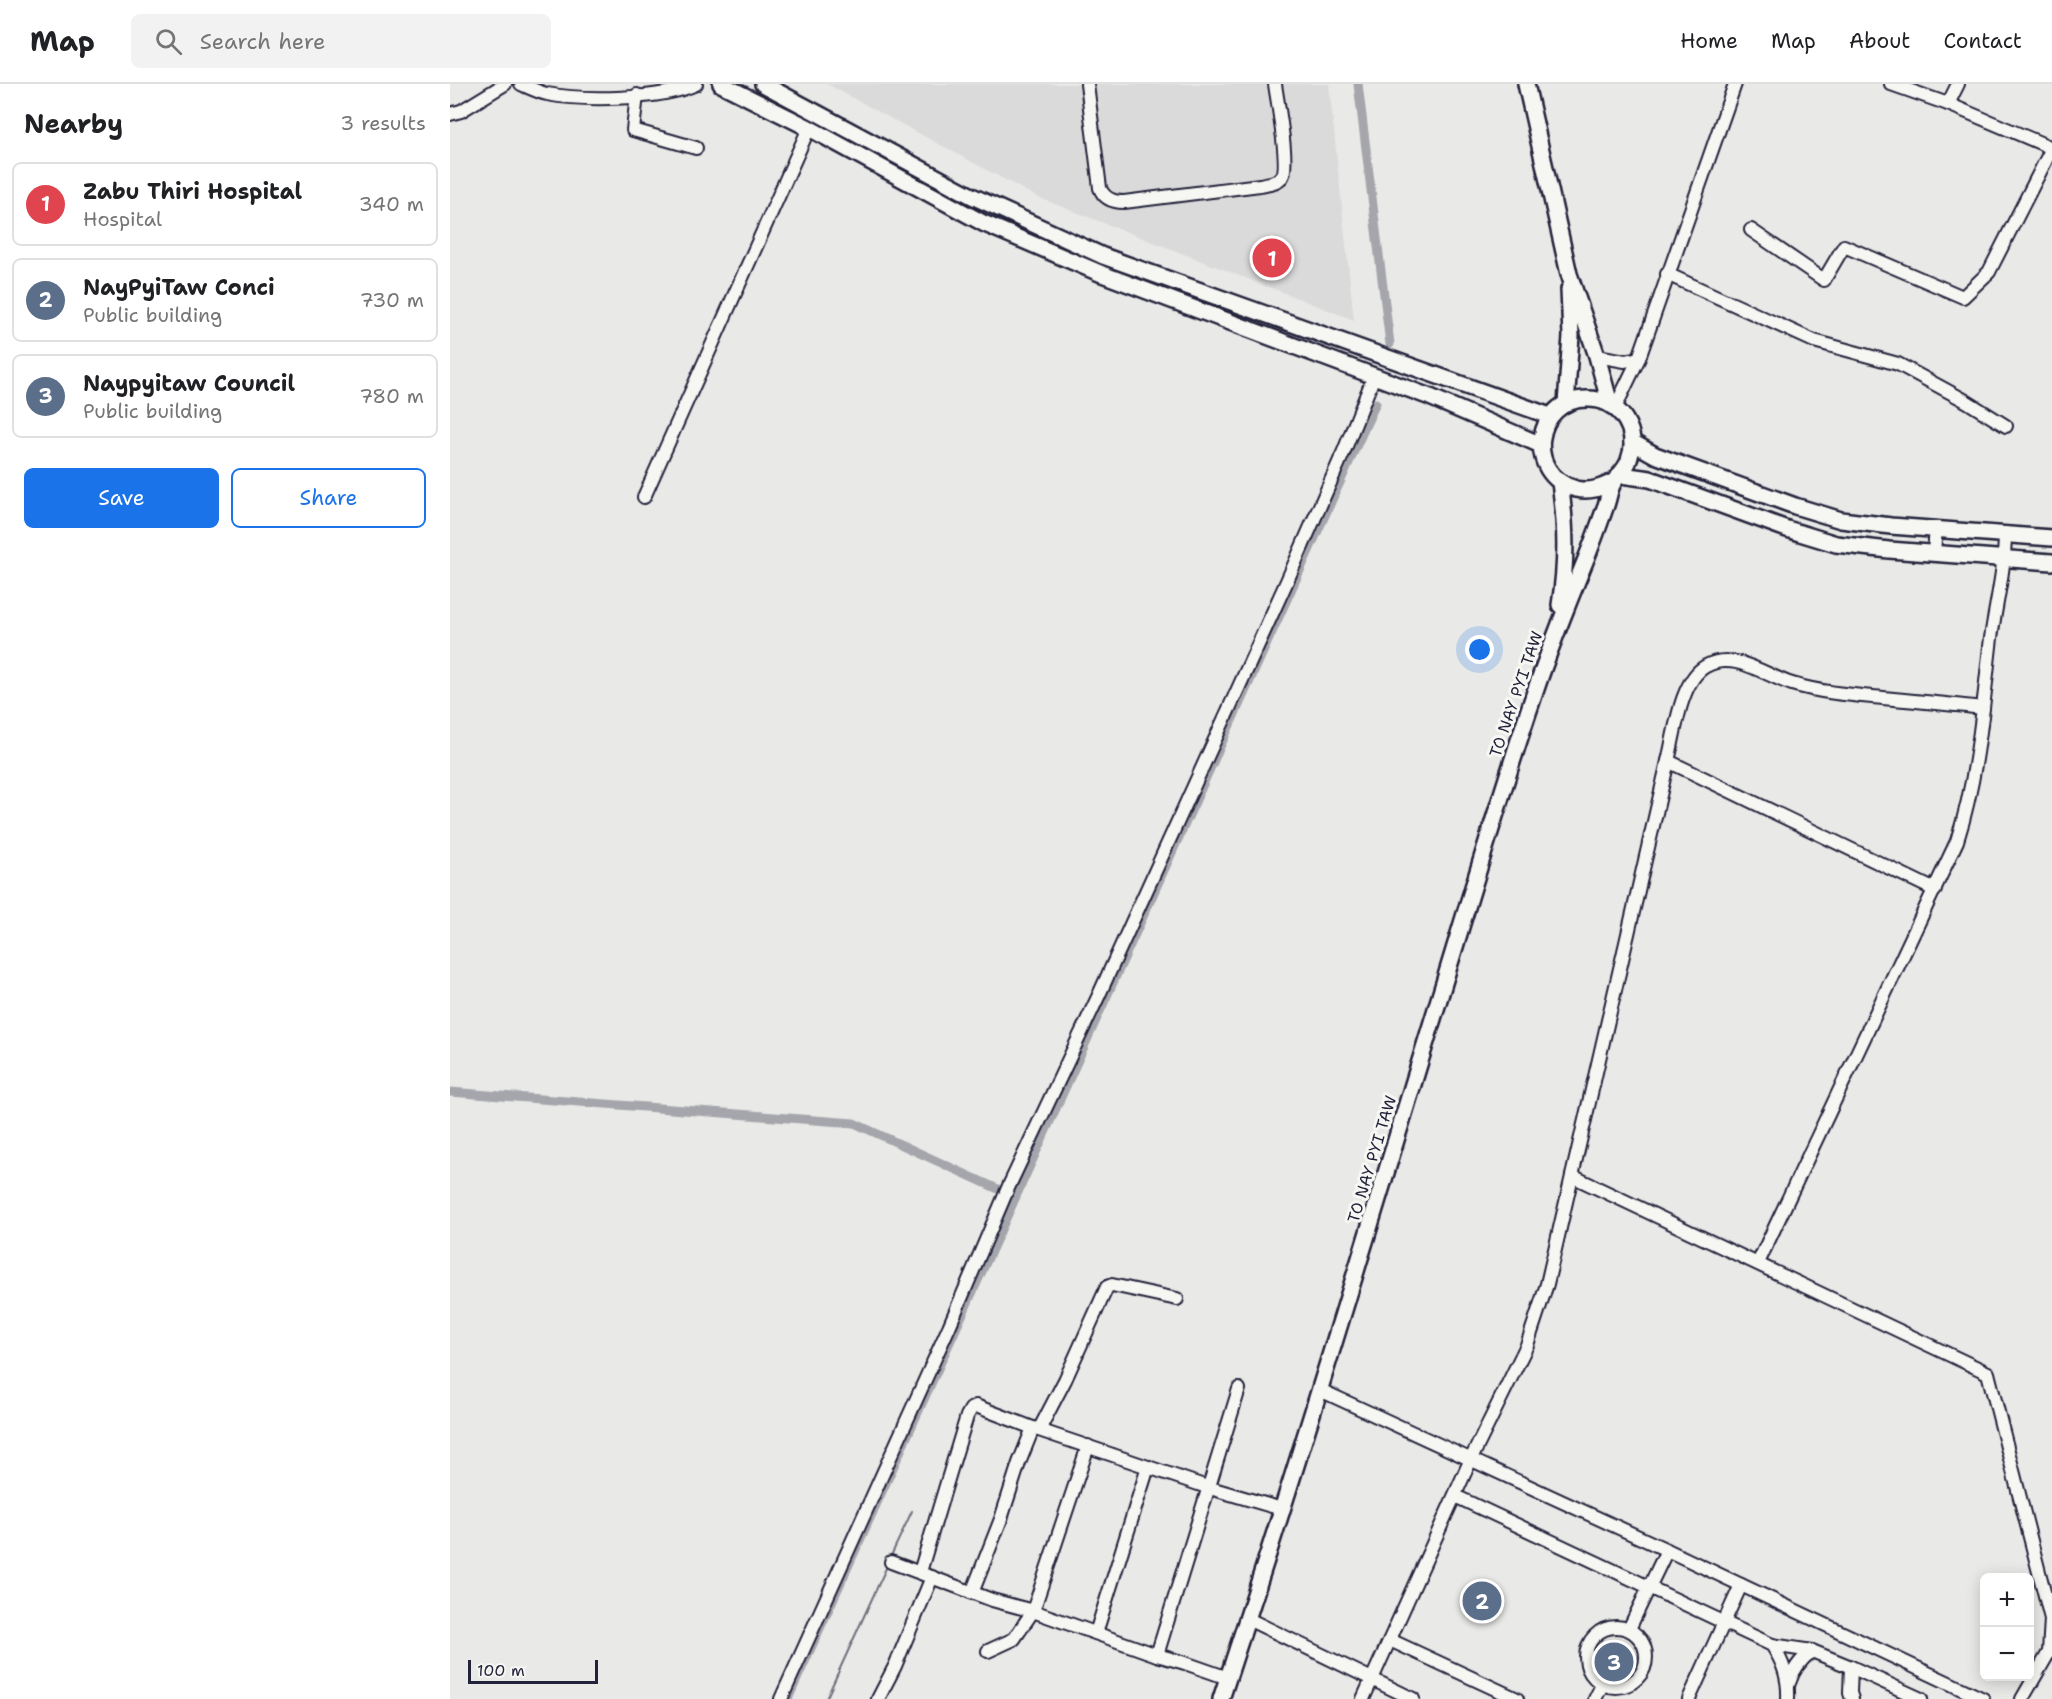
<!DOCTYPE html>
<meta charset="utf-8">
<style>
:root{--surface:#fff;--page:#f2f2f2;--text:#202124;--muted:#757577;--line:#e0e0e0;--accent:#1a73e8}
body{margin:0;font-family:"Shantell Sans",sans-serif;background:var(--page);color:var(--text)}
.controls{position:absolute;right:18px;bottom:18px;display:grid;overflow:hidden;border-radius:9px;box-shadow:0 3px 15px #0003}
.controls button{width:54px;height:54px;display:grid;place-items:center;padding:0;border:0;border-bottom:2px solid var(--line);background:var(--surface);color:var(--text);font:30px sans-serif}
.scale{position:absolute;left:18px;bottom:15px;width:130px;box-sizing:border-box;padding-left:6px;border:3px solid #22223b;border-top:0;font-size:16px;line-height:21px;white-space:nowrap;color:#22223b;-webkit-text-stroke:4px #f6f6f2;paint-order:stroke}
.you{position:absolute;left:1030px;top:566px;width:21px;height:21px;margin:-15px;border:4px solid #fff;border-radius:50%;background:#1a73e8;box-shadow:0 0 0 9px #1a73e833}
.badge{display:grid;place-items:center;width:39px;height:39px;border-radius:50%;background:var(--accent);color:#fff;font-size:20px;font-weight:700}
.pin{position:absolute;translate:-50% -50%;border:3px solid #fff;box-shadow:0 2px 6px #0006}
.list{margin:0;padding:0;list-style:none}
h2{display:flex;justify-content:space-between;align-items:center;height:78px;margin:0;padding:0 24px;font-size:26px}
h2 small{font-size:20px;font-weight:400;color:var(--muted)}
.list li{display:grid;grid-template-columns:39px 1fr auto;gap:18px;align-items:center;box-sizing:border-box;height:84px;margin:0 12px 12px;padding:0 12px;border:2px solid var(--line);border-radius:9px}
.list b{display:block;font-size:22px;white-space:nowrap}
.list p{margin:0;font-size:20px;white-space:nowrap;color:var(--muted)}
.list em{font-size:20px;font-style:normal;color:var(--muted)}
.actions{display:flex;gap:12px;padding:18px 24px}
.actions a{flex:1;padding:14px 0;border:2px solid var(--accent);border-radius:9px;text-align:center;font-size:21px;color:var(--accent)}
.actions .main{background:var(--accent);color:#fff}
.icon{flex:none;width:33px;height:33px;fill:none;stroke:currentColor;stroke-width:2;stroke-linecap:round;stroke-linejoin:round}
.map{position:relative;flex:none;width:1602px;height:1615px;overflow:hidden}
header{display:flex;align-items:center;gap:36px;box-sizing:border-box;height:84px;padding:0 30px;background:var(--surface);border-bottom:2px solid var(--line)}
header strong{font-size:28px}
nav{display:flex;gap:33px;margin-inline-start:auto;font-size:21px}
.search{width:420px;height:54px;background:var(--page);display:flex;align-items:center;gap:15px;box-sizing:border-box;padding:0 21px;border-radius:9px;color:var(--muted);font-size:22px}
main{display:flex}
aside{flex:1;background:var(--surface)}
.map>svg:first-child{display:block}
.built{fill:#dadada}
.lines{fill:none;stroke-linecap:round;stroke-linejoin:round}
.stream{stroke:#71717f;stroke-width:2}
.canal{stroke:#a5a5ac;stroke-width:9}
.minor-casing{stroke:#22223b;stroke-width:16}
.major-casing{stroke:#22223b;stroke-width:20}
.minor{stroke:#f6f6f2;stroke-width:12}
.major{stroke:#f6f6f2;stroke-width:15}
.labels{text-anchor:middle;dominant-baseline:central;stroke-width:6;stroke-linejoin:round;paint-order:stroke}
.street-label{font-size:16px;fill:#22223b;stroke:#f6f6f2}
</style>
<header>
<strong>Map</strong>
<div class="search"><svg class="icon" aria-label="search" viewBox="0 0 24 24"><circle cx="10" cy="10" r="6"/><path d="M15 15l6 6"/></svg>Search here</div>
<nav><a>Home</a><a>Map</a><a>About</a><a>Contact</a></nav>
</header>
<main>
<aside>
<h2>Nearby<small>3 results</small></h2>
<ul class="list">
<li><span class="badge" style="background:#e0444e">1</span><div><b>Zabu Thiri Hospital</b><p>Hospital</p></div><em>340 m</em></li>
<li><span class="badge" style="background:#5c6f8a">2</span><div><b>NayPyiTaw Conci</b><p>Public building</p></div><em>730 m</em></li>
<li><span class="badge" style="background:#5c6f8a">3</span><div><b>Naypyitaw Council</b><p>Public building</p></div><em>780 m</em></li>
</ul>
<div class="actions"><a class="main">Save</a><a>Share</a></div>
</aside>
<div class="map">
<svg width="1602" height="1615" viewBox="0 0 1602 1615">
<rect width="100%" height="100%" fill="#e9e9e7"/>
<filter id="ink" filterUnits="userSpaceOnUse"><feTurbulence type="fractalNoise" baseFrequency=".0167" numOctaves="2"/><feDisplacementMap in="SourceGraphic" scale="12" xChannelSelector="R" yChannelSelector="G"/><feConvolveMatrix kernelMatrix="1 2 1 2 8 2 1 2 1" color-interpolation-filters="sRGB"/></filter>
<g filter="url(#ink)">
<!-- built -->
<polygon class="built" points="377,0 879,0 904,236 587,113"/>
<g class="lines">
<!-- stream -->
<g class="stream">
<polyline points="440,1474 462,1427"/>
<polyline points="376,1615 437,1482"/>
</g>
<!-- canal -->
<g class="canal">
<polyline points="908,0 940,260"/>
<polyline points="0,1008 404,1039 561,1111"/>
<polyline points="338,1615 926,319"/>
</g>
<!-- minor casing -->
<g class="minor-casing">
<g id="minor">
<path d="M71 0C80 4 88 8 97 10 134 17 211 16 246 0"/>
<path d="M637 0 650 104C654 115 663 118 674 118L810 101C818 99 827 99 832 93 840 82 827 16 825 0"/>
<polyline points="187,11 183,46 246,64"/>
<polyline points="1498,20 1508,0"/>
<polyline points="0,30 11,27 55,0"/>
<polyline points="1301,146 1374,196 1394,162 1513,213 1539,188 1602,64 1498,20 1441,0"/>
<polyline points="1217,190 1364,257 1448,280 1516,317 1556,342"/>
<polyline points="1147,272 1175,277 1189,274"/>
<polyline points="1165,324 1189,274 1285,0"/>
<polyline points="194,413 359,44"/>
<polyline points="1484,468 1486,444"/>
<polyline points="1218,677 1485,806"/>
<polyline points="1122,1092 1538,1289 1601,1535 1599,1568 1572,1615"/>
<path d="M1308 1179 1507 757C1528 692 1533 621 1541 554 1546 519 1555 485 1555 449"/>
<polyline points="870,1306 1217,1466 1533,1615"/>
<polyline points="589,1346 615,1296 657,1203 662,1201 727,1215"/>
<path d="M1005 1412 1322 1561C1333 1578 1339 1594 1338 1615"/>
<polyline points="441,1478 542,1516 583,1527 707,1571 789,1305"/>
<polyline points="470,1488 517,1332 521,1325 526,1322 583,1344 760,1404 832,1425"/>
<polyline points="522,1509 551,1435 569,1379 583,1344"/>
<polyline points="798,1535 963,1615"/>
<circle cx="1166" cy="1573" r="30"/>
<polyline points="1179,1545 1217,1466"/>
<polyline points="646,1549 698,1383"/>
<polyline points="940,1556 1067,1615"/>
<polyline points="1322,1561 1362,1567 1401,1583 1471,1615"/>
<polyline points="538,1567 564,1555 583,1527 638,1362"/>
<polyline points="707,1571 735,1579 778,1594"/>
<polyline points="1401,1583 1400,1609 1402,1615"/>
<path d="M1339 1599C1343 1585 1350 1576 1362 1567"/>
<polyline points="331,1615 499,1243 558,1104 648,913 837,497 894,367 924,292"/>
<polyline points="428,1615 445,1582 482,1493"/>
<path d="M913 1615 1021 1375 1077 1261 1097 1200 1218 677C1225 650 1230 596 1256 582 1284 566 1316 592 1342 600 1372 609 1402 611 1433 614 1466 617 1499 620 1533 624"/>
<polyline points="1145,1615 1152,1601"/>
<polyline points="1239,1615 1291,1501"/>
</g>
</g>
<!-- major casing -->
<g class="major-casing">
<g id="major">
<polyline points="271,0 359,44 533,139 652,190 980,313 1091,361"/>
<polyline points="313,0 522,112 653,172 1100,332"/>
<polyline points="1076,0 1119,190 1147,272 1160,320"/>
<polyline points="1116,320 1121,252 1119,205"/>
<polyline points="1182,358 1205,371 1345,422 1391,436 1441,442 1602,454"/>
<polyline points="1171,391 1200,395 1337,445 1386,460 1439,466 1602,478"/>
<path d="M1110 398C1116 442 1117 477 1110 521"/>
<path d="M771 1615C845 1391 913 1164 982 938 1016 828 1048 717 1085 608 1100 563 1118 519 1136 475 1143 458 1149 441 1155 424 1158 417 1159 408 1162 401 1167 392 1176 386 1179 376 1185 360 1182 344 1172 331 1163 320 1151 315 1138 315 1084 314 1073 391 1126 405 1140 408 1151 404 1163 398"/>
</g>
</g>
<!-- minor -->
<use href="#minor" class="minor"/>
<!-- major -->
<use href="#major" class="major"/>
</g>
</g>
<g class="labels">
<!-- street labels -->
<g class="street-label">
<text transform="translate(1066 610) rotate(-71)">TO NAY PYI TAW</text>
<text transform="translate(922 1075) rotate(-73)">TO NAY PYI TAW</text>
</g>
</g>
</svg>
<div class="controls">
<button>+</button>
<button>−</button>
</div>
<div class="scale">100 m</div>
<div class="you"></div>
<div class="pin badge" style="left:822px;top:174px;background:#e0444e">1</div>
<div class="pin badge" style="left:1032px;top:1517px;background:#5c6f8a">2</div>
<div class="pin badge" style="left:1164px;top:1578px;background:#5c6f8a">3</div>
</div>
</main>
